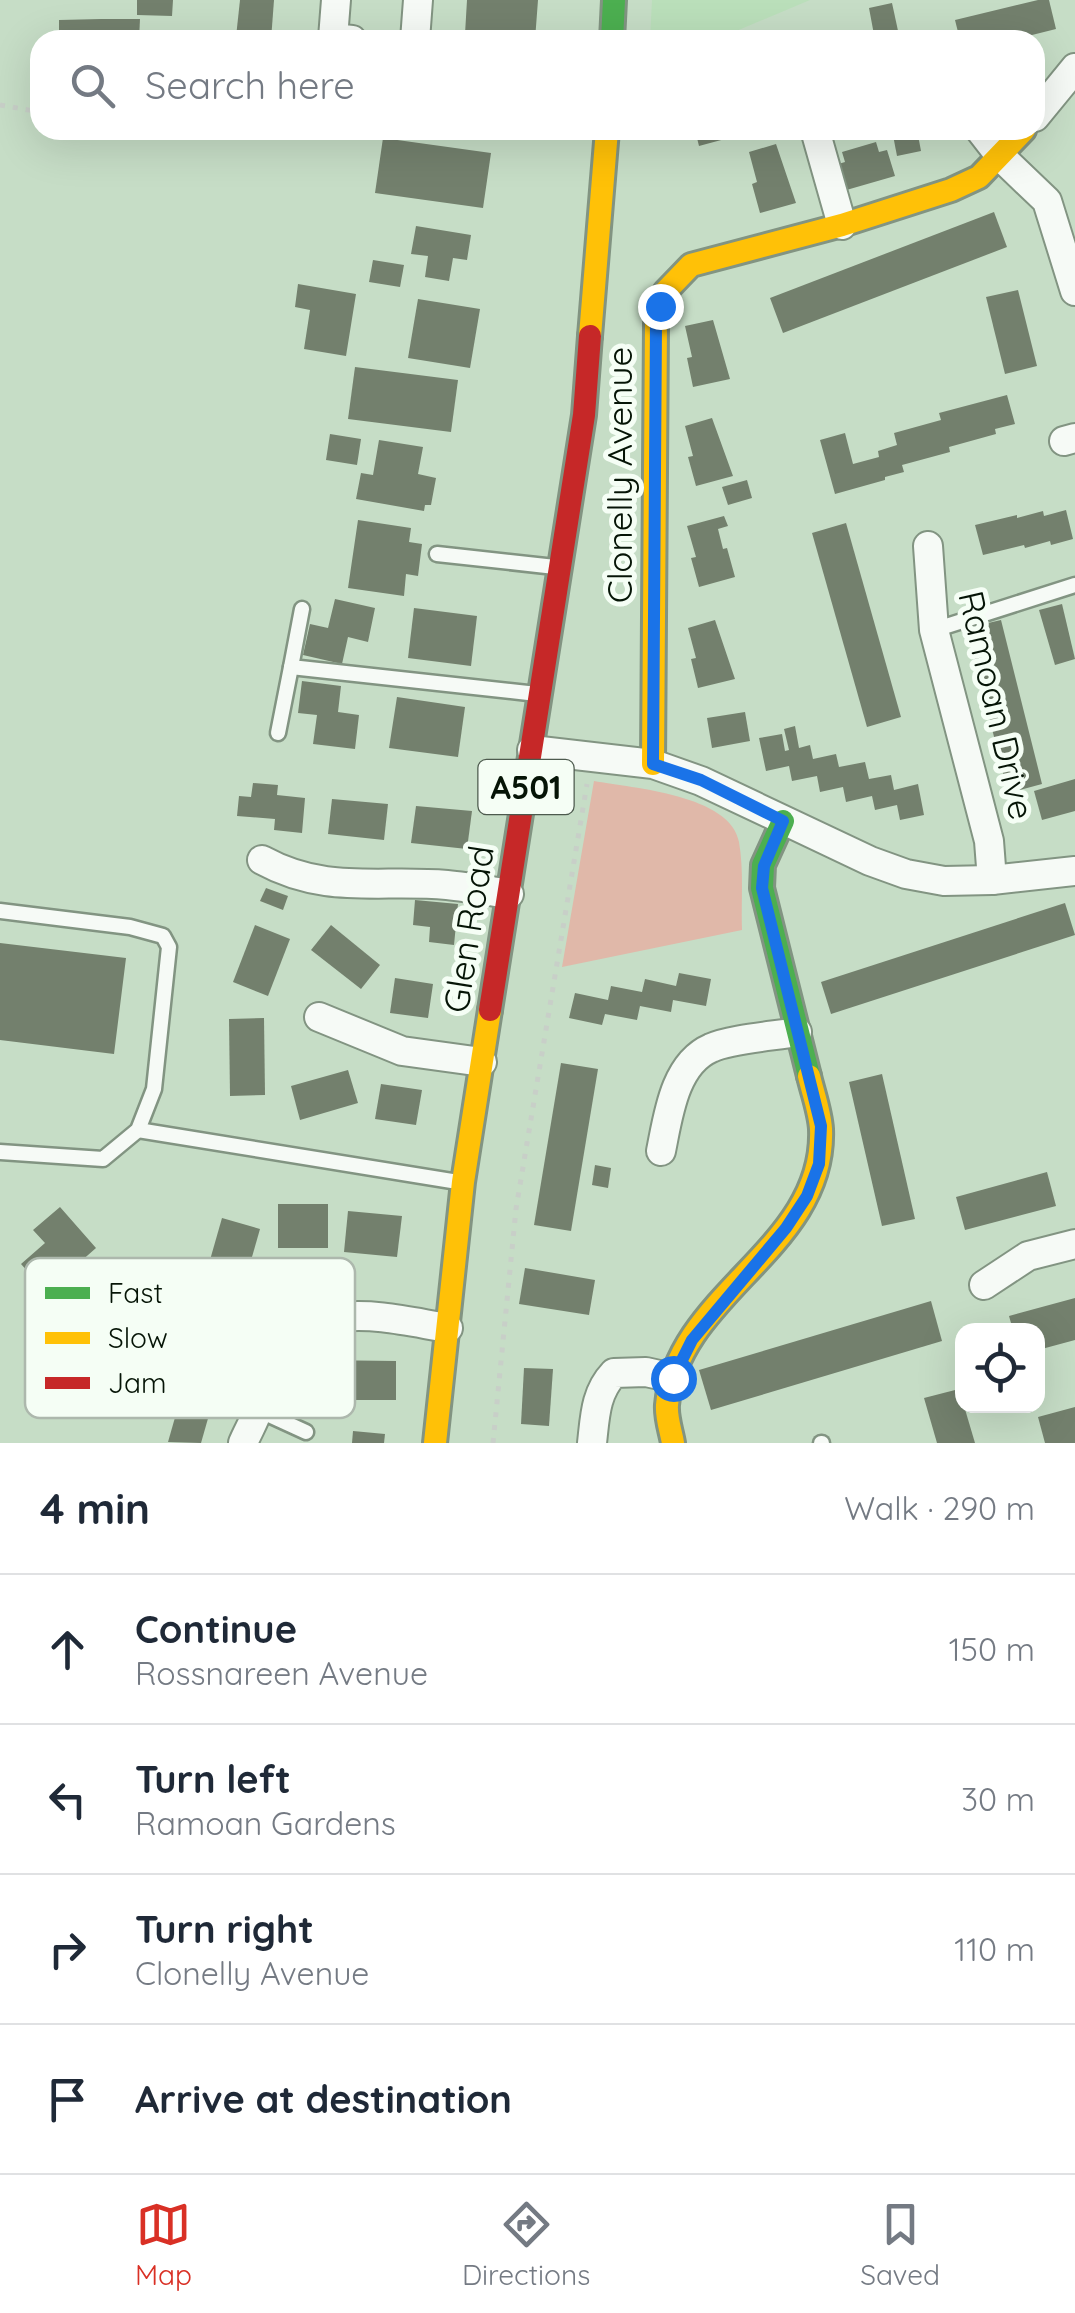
<!DOCTYPE html>
<meta charset="utf-8">
<style>
:root{--surface:#fff;--page:#f6f6f7;--text:#1f2937;--muted:#747a83;--line:#e0e1e3;--accent:#d93025}
body{margin:0;font-family:Quicksand,sans-serif;background:var(--page);color:var(--text)}
.controls{position:absolute;right:30px;bottom:30px;display:grid;overflow:hidden;border-radius:20px;box-shadow:0 10px 40px #0002}
.controls button{width:90px;height:90px;display:grid;place-items:center;padding:0;border:0;border-bottom:2px solid var(--line);background:var(--surface);color:var(--text);font:50px sans-serif}
.stop{position:absolute;width:30px;height:30px;margin:-22px;border:8px solid #1a73e8;border-radius:50%;background:#fff}
.stop.end{background:#1a73e8;border-color:#fff;box-shadow:0 2px 10px #0008}
.list{margin:0;padding:0;list-style:none}
h2{display:flex;justify-content:space-between;align-items:center;height:130px;margin:0;padding:0 40px;font-size:42px}
h2 small{font-size:32px;font-weight:400;color:var(--muted)}
.list li{display:grid;grid-template-columns:65px 1fr auto;gap:30px;align-items:center;box-sizing:border-box;height:150px;padding:0 40px;border-top:2px solid var(--line)}
.list b{display:block;font-size:38px;white-space:nowrap}
.list p{margin:0;font-size:32px;white-space:nowrap;color:var(--muted)}
.list em{font-size:32px;font-style:normal;color:var(--muted)}
.icon{flex:none;width:55px;height:55px;fill:none;stroke:currentColor;stroke-width:2;stroke-linecap:round;stroke-linejoin:round}
.map{position:relative;flex:none;width:1075px;height:1443px;overflow:hidden}
.search{position:absolute;background:var(--surface);box-shadow:0 10px 40px #0002;left:30px;right:30px;top:30px;height:110px;display:flex;align-items:center;gap:25px;box-sizing:border-box;padding:0 35px;border-radius:30px;color:var(--muted);font-size:38px}
.sheet{height:730px;background:var(--surface)}
nav{display:flex;justify-content:space-around;align-items:center;box-sizing:border-box;height:140px;border-top:2px solid var(--line);background:var(--surface);font-size:28px;color:var(--muted)}
nav a{display:grid;justify-items:center;gap:5px}
nav .on{color:var(--accent)}
.map>svg:first-child{display:block}
.built{fill:#badfba}
.green{fill:#e0b8a9}
.building{fill:#73806d}
.lines{fill:none;stroke-linecap:round;stroke-linejoin:round}
.lane-casing{stroke:#829482;stroke-width:19}
.street-casing{stroke:#829482;stroke-width:32}
.fast-casing{stroke:#829482;stroke-width:28}
.slow-casing{stroke:#829482;stroke-width:28}
.jam-casing{stroke:#829482;stroke-width:28}
.path{stroke:#c8cfc8;stroke-width:5;stroke-dasharray:5 8;stroke-linecap:butt}
.lane{stroke:#f6faf6;stroke-width:14}
.street{stroke:#f6faf6;stroke-width:28}
.fast{stroke:#4caf50;stroke-width:22}
.slow{stroke:#ffc107;stroke-width:22}
.jam{stroke:#c62828;stroke-width:22}
.route{stroke:#1a73e8;stroke-width:12}
.labels{text-anchor:middle;dominant-baseline:central;stroke-width:10;stroke-linejoin:round;paint-order:stroke}
.shield{fill:#f5fef5;stroke:#4d5a4e;stroke-width:2.5}
.shield-label{font-size:32px;font-weight:bold;fill:#051406}
.street-label{font-size:35px;fill:#051406;stroke:#f5fef5}
.key{fill:#f5fef5;stroke:#adb8ad;stroke-width:2.5}
.key-label{font-size:28px;fill:#051406}
</style>
<div class="map">
<svg width="1075" height="1443" viewBox="0 0 1075 1443">
<rect width="100%" height="100%" fill="#c6ddc6"/>
<!-- built -->
<polygon class="built" points="652,0 810,0 715,40 650,40"/>
<!-- green -->
<path class="green" d="M594 781C633 788 731 795 739 842 744 870 741 902 742 930L562 967Z"/>
<!-- building -->
<g class="building">
<polygon points="137,0 173,0 172,16 137,15"/>
<polygon points="240,0 274,0 271,40 236,37"/>
<polygon points="467,0 538,0 535,40 449,40 450,32 465,34"/>
<polygon points="1038,0 1049,0 1056,29 1012,40 960,40 955,20"/>
<polygon points="892,3 900,40 875,40 869,8"/>
<polygon points="101,19 140,19 139,40 59,40 59,20"/>
<polygon points="695,130 735,130 736,136 699,146"/>
<polygon points="892,130 917,130 921,151 897,156"/>
<polygon points="383,138 491,153 483,208 375,193"/>
<polygon points="876,142 879,152 887,150 895,176 843,191 835,165 845,162 842,152"/>
<polygon points="776,144 796,203 760,213 752,184 757,182 749,152"/>
<polygon points="994,212 1007,247 783,333 770,298"/>
<polygon points="416,226 471,235 467,260 453,258 449,281 425,277 428,256 411,254"/>
<polygon points="373,260 404,265 400,287 369,282"/>
<polygon points="298,284 356,294 346,356 304,349 310,310 295,307"/>
<polygon points="1018,290 1037,366 1005,374 986,297"/>
<polygon points="418,299 480,309 470,368 408,358"/>
<polygon points="713,320 730,379 693,387 687,358 692,357 685,326"/>
<polygon points="355,367 458,380 451,432 348,419"/>
<polygon points="1007,395 1015,424 995,429 996,434 949,447 950,452 902,465 904,472 885,477 885,480 835,494 820,440 845,433 853,464 879,457 878,451 897,445 894,433 941,420 939,413"/>
<polygon points="712,418 733,476 696,486 688,457 693,456 685,426"/>
<polygon points="330,434 361,439 357,465 326,460"/>
<polygon points="379,440 423,447 418,474 436,478 431,505 425,505 424,511 356,499 361,473 373,475"/>
<polygon points="747,480 752,498 728,505 722,487"/>
<polygon points="1066,510 1073,539 1051,545 1050,541 1025,548 1024,545 983,555 975,525 1017,515 1017,518 1043,511 1044,516"/>
<polygon points="724,516 728,526 718,529 723,549 727,548 735,577 699,587 691,558 696,557 687,526"/>
<polygon points="358,520 411,528 409,542 422,544 418,576 406,574 404,596 348,588"/>
<polygon points="846,523 901,717 867,727 812,533"/>
<polygon points="335,599 375,608 368,642 348,637 342,664 303,655 310,624 328,628"/>
<polygon points="1062,604 1075,659 1055,665 1039,610"/>
<polygon points="414,608 477,616 471,666 408,658"/>
<polygon points="715,620 735,679 698,688 691,659 696,658 688,628"/>
<polygon points="1001,620 1042,784 1008,793 967,628"/>
<polygon points="302,681 341,686 338,712 359,715 355,749 313,744 317,715 298,713"/>
<polygon points="397,697 465,707 458,757 389,748"/>
<polygon points="745,712 750,741 712,748 707,718"/>
<polygon points="795,726 799,748 810,745 813,759 836,754 839,767 865,762 869,779 891,775 894,790 918,784 924,815 900,820 897,805 875,810 872,796 846,802 843,787 820,792 817,776 792,781 789,766 766,771 759,738 782,734 785,751 789,750 784,729"/>
<polygon points="1075,779 1075,811 1042,820 1034,791"/>
<polygon points="253,783 278,785 277,795 305,798 302,833 274,830 275,819 237,816 239,796 251,797"/>
<polygon points="332,799 388,804 384,840 328,834"/>
<polygon points="416,806 472,811 467,849 411,843"/>
<polygon points="266,888 288,896 283,910 260,901"/>
<polygon points="415,900 458,904 454,945 429,942 430,927 413,925"/>
<polygon points="1065,903 1075,935 831,1014 821,982"/>
<polygon points="255,925 290,939 268,996 233,982"/>
<polygon points="331,925 380,965 361,989 311,950"/>
<polygon points="0,943 126,958 114,1054 0,1040"/>
<polygon points="679,973 711,979 706,1006 673,1000 671,1012 640,1006 637,1020 605,1014 602,1025 569,1018 575,993 608,1000 611,986 642,992 645,979 676,986"/>
<polygon points="395,978 433,984 428,1018 390,1013"/>
<polygon points="264,1018 265,1095 230,1096 229,1019"/>
<polygon points="561,1063 598,1069 571,1231 534,1225"/>
<polygon points="348,1070 358,1103 300,1120 291,1086"/>
<polygon points="882,1074 915,1219 882,1226 849,1082"/>
<polygon points="381,1084 422,1090 416,1125 375,1119"/>
<polygon points="595,1165 611,1168 608,1188 592,1185"/>
<polygon points="1047,1172 1056,1206 965,1230 956,1197"/>
<rect x="278" y="1204" width="50" height="44"/>
<polygon points="60,1207 96,1248 46,1292 21,1264 45,1243 33,1230"/>
<polygon points="348,1211 402,1216 397,1257 344,1252"/>
<polygon points="222,1218 260,1229 240,1299 202,1288"/>
<polygon points="525,1268 595,1280 589,1315 519,1304"/>
<polygon points="1075,1298 1075,1340 1038,1350 1038,1330 1013,1330 1009,1316"/>
<polygon points="931,1301 942,1341 711,1410 699,1370"/>
<polygon points="318,1360 396,1361 396,1400 318,1400"/>
<polygon points="524,1368 553,1369 549,1426 521,1424"/>
<polygon points="186,1379 217,1387 201,1443 168,1442"/>
<polygon points="959,1389 975,1443 937,1443 924,1398"/>
<polygon points="1075,1407 1075,1443 1045,1443 1038,1417"/>
<polygon points="353,1431 385,1434 384,1443 352,1443"/>
</g>
<g class="lines">
<!-- lane casing -->
<g class="lane-casing">
<g id="lane">
<polyline points="437,554 555,567"/>
<polyline points="302,609 291,667 537,694"/>
<polyline points="934,630 1075,585"/>
<polyline points="278,733 291,667"/>
<polyline points="0,911 130,927 163,936 169,947 154,1089 138,1130 103,1159 0,1152"/>
<polyline points="138,1130 458,1182"/>
<polyline points="258,1410 306,1432"/>
<polyline points="821,1443 822,1443"/>
</g>
</g>
<!-- street casing -->
<g class="street-casing">
<g id="street">
<polyline points="336,0 333,38 352,40"/>
<polyline points="415,40 418,0"/>
<polyline points="1035,117 1075,68"/>
<polyline points="815,130 842,225"/>
<polyline points="980,130 1001,157 1047,201 1075,291"/>
<polyline points="1064,441 1075,438"/>
<polyline points="928,546 934,630 989,841 992,880"/>
<polyline points="532,750 653,764 701,781 870,861 906,874 944,881 992,880 1075,871"/>
<path d="M262 860C326 895 379 879 447 885 468 887 489 891 509 894"/>
<polyline points="319,1017 402,1051 482,1062"/>
<path d="M661 1151C668 1117 674 1064 711 1048 730 1039 775 1036 797 1032"/>
<polyline points="984,1285 1028,1256 1075,1244"/>
<path d="M243 1443C248 1431 255 1420 259 1407 264 1393 265 1376 273 1363 311 1295 385 1318 448 1328"/>
<path d="M592 1443C595 1417 595 1393 614 1373L646 1372 673 1378"/>
</g>
</g>
<!-- fast casing -->
<g class="fast-casing">
<g id="fast">
<polyline points="612,40 614,0"/>
<polyline points="783,821 763,865 762,888 809,1076"/>
</g>
</g>
<!-- slow casing -->
<g class="slow-casing">
<g id="slow">
<polyline points="590,336 607,130"/>
<polyline points="653,764 656,324 665,292 691,265 842,225 951,190 979,177 1024,130"/>
<polyline points="435,1443 463,1182 490,1010"/>
<path d="M673 1443C671 1431 666 1418 667 1405 677 1293 826 1248 821 1129 820 1112 813 1093 809 1076"/>
</g>
</g>
<!-- jam casing -->
<g class="jam-casing">
<polyline id="jam" points="490,1010 584,415 590,336"/>
</g>
<!-- path -->
<g class="path">
<polyline points="0,105 40,112"/>
<polyline points="539,130 574,133"/>
<polyline points="493,1443 516,1209 587,784"/>
</g>
<!-- lane -->
<use href="#lane" class="lane"/>
<!-- street -->
<use href="#street" class="street"/>
<!-- fast -->
<use href="#fast" class="fast"/>
<!-- slow -->
<use href="#slow" class="slow"/>
<!-- jam -->
<use href="#jam" class="jam"/>
</g>
<g class="lines">
<!-- route -->
<polyline class="route" points="660,306 656,324 653,764 701,780 783,821 764,866 762,888 821,1126 819,1164 807,1196 786,1228 692,1340 673,1378"/>
</g>
<g class="labels">
<!-- shield labels -->
<rect class="shield" x="478.5" y="760" width="95" height="54" rx="8"/>
<g class="shield-label">
<text x="526" y="787">A501</text>
</g>
<!-- street labels -->
<g class="street-label">
<text transform="translate(619 475) rotate(-90)">Clonelly Avenue</text>
<text transform="translate(997 705) rotate(77)">Ramoan Drive</text>
<text transform="translate(468 929) rotate(-81)">Glen Road</text>
</g>
</g>
<!-- legend -->
<rect x="25" y="1258" width="330" height="160" rx="15" class="key"/>
<rect x="45" y="1287" width="45" height="12" fill="#4caf50"/>
<rect x="45" y="1332" width="45" height="12" fill="#ffc107"/>
<rect x="45" y="1377" width="45" height="12" fill="#c62828"/>
<g class="key-label">
<text x="108" y="1303">Fast</text>
<text x="108" y="1348">Slow</text>
<text x="108" y="1393">Jam</text>
</g>
</svg>
<div class="controls">
<button><svg class="icon" aria-label="locate" viewBox="0 0 24 24"><circle cx="12" cy="12" r="6"/><path d="M12 2v4M12 18v4M2 12h4M18 12h4"/></svg></button>
</div>
<div class="stop" style="left:673px;top:1378px"></div>
<div class="stop end" style="left:660px;top:306px"></div>
<div class="search"><svg class="icon" aria-label="search" viewBox="0 0 24 24"><circle cx="10" cy="10" r="6"/><path d="M15 15l6 6"/></svg>Search here</div>
</div>
<section class="sheet">
<h2>4 min<small>Walk · 290 m</small></h2>
<ul class="list">
<li><svg class="icon" aria-label="ahead" viewBox="0 0 24 24"><path d="M12 20V5M6 11l6-6 6 6"/></svg><div><b>Continue</b><p>Rossnareen Avenue</p></div><em>150 m</em></li>
<li><svg class="icon" aria-label="left" viewBox="0 0 24 24"><path d="M17 20v-9H6M10 6l-5 5 5 5"/></svg><div><b>Turn left</b><p>Ramoan Gardens</p></div><em>30 m</em></li>
<li><svg class="icon" aria-label="right" viewBox="0 0 24 24"><path d="M7 20v-9h11M14 6l5 5-5 5"/></svg><div><b>Turn right</b><p>Clonelly Avenue</p></div><em>110 m</em></li>
<li><svg class="icon" aria-label="arrive" viewBox="0 0 24 24"><path d="M6 21V4h12l-3 4 3 4H6"/></svg><div><b>Arrive at destination</b></div></li>
</ul>
</section>
<nav>
<a class="on"><svg class="icon" aria-label="map" viewBox="0 0 24 24"><path d="M3 6l6-2 6 2 6-2v14l-6 2-6-2-6 2zM9 4v14M15 6v14"/></svg>Map</a>
<a><svg class="icon" aria-label="directions" viewBox="0 0 24 24"><path d="M12 3l9 9-9 9-9-9zM9 14v-3h6M13 9l2 2-2 2"/></svg>Directions</a>
<a><svg class="icon" aria-label="saved" viewBox="0 0 24 24"><path d="M7 4h10v16l-5-4-5 4z"/></svg>Saved</a>
</nav>
